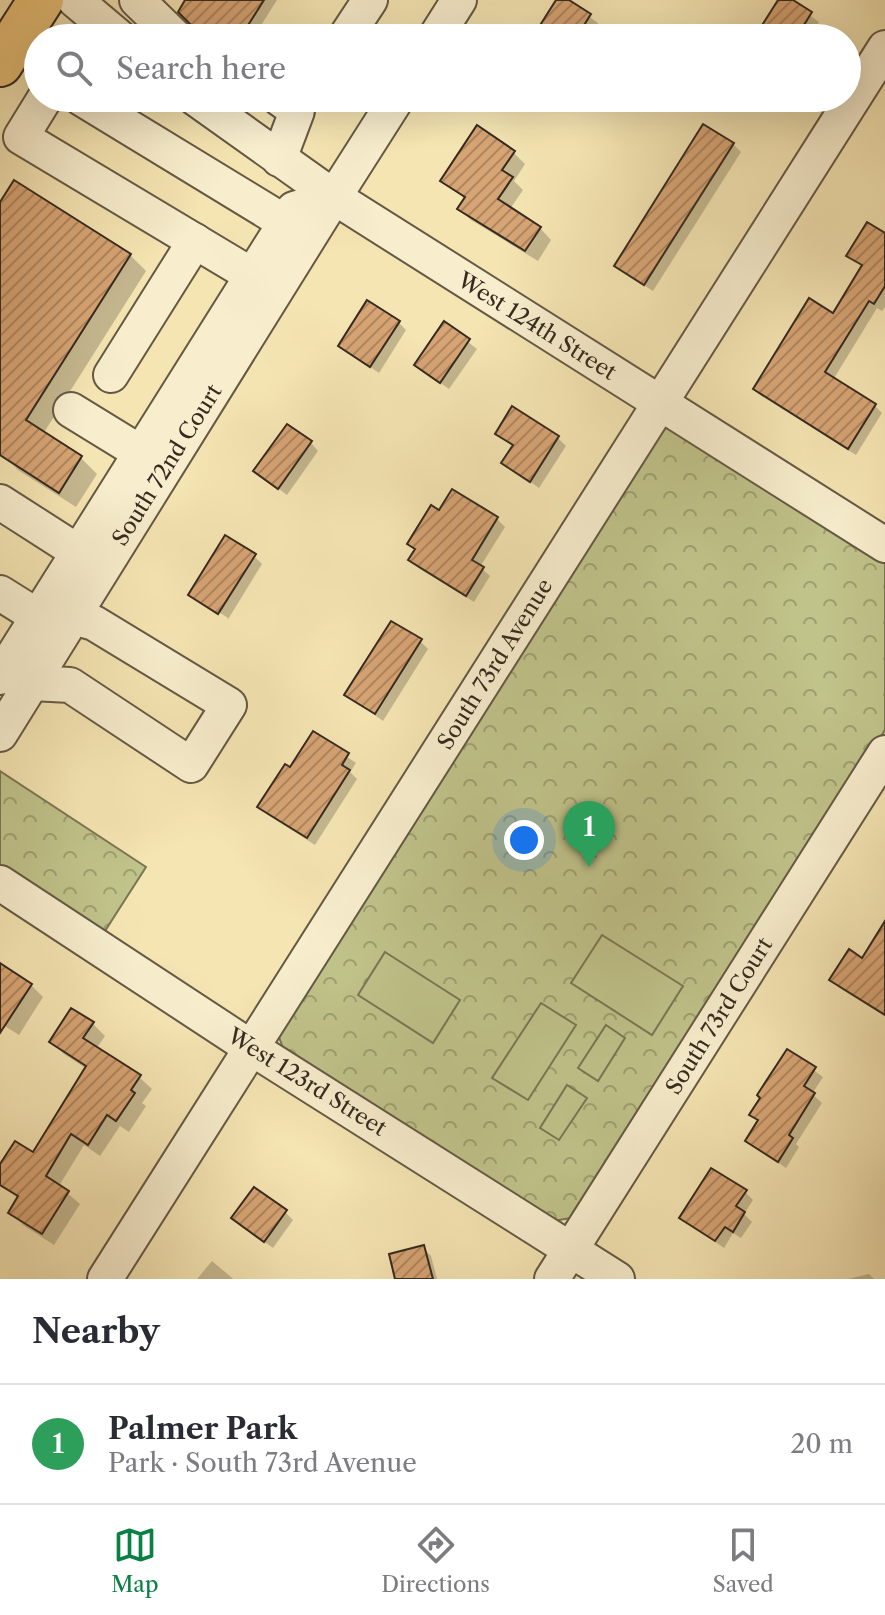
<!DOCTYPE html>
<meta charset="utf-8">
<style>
:root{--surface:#fff;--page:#f2f2f3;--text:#2b2b33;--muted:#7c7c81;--line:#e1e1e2;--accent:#0b8043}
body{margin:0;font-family:"Libre Caslon Text",serif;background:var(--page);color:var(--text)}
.you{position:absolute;left:524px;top:840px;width:28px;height:28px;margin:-20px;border:6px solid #fff;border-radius:50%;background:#1a73e8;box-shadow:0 0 0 12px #1a73e833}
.badge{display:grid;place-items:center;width:52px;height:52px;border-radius:50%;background:var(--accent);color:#fff;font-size:26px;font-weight:700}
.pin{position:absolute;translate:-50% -66px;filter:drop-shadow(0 2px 4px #0008)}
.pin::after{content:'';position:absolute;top:42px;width:28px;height:24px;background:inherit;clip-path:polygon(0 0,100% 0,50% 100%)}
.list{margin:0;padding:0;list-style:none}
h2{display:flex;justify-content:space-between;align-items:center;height:104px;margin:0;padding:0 32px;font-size:34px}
h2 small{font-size:26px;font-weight:400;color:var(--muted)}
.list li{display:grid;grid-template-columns:52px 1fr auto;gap:24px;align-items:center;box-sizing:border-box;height:120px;padding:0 32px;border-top:2px solid var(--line)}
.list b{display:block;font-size:30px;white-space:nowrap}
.list p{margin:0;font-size:26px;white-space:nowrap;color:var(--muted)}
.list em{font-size:26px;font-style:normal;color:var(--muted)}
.icon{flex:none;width:44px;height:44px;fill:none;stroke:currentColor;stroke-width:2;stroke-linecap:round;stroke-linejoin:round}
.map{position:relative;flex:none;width:885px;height:1279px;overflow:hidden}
.search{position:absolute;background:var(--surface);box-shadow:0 8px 32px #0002;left:24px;right:24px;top:24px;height:88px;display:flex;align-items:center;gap:20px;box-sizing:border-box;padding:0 28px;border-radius:44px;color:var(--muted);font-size:30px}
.sheet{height:224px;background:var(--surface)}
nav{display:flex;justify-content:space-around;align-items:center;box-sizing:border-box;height:112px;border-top:2px solid var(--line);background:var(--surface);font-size:22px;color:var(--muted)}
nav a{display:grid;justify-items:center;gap:4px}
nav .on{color:var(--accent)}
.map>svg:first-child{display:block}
.park{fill:url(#park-crowns);stroke:#7a7654;stroke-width:2}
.garden{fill:#c0c38a;stroke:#7a7654;stroke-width:2}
.shadow{fill:#0003}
.building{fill:url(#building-hatch);stroke:#352a1f;stroke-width:2}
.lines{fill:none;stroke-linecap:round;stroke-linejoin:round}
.minor-casing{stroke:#655944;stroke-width:38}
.major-casing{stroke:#352a1f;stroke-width:48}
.minor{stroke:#f8eece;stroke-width:34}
.major{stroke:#eac27a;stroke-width:44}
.labels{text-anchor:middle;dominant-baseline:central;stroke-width:7;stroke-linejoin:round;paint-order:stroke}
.street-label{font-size:22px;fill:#352a1f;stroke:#f8eece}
</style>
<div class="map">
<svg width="885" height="1279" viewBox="0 0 885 1279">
<defs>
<pattern id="park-crowns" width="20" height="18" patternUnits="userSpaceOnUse" patternTransform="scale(2)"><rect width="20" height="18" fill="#c0c38a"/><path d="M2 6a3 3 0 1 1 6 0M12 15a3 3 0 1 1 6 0" fill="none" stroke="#9d9f70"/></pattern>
<pattern id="building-hatch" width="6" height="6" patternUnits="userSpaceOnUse" patternTransform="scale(2)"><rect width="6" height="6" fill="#d7a474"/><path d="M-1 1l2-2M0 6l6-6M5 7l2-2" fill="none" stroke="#af865f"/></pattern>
</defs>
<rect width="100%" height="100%" fill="#f5e5b3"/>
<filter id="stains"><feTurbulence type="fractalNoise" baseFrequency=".0025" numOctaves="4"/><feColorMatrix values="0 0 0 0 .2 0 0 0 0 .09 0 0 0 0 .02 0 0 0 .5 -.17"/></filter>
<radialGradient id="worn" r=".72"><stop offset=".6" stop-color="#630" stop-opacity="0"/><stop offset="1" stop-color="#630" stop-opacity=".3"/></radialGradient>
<!-- park -->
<g class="park">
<polygon points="669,425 885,559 885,730 585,1209 577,1217 553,1221 283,1048 279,1037 662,427"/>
<polygon points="0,771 146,867 103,934 0,868"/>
</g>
<!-- garden -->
<g class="garden">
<polygon points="602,935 683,986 652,1035 571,983"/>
<polygon points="385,952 460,1000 433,1043 358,995"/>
<polygon points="541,1003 576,1025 528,1100 492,1078"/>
<polygon points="606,1025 625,1038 598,1081 578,1068"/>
<polygon points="567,1085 587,1098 559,1140 540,1128"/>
</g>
<!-- shadow -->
<g class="shadow">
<polygon points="188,0 277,0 253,38 211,38 180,12"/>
<polygon points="558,0 566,0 598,23 588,38 534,38"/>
<polygon points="780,0 789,0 819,22 809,38 756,38"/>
<polygon points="478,128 514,153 525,164 514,181 523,190 510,209 540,228 551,240 538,261 471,220 459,209 466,200 443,181"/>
<polygon points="733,144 741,152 653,291 625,273 617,265"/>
<polygon points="0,206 130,255 146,271 43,434 81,458 97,474 76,507 18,470 2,454"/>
<polygon points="885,235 885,307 882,311 877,308 833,380 875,406 882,413 856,455 763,397 755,389 834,316 863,267 849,256"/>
<polygon points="398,322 406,330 379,373 340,346"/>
<polygon points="445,324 477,349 449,389 425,372"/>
<polygon points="513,409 558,438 566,446 539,488 504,463 514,447 497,434"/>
<polygon points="311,443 318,451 287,495 256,471"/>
<polygon points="452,491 497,519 505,527 480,567 490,576 474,602 418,568 411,560 416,551 410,544 439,512"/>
<polygon points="254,556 262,564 227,621 228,618 197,598 197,601 190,595"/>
<polygon points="420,641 428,649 383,721 347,695"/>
<polygon points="314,734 356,763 350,772 357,779 315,845 268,815 260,807 291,770"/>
<polygon points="885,925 885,1016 840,988 832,980 863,960"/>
<polygon points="0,965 31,985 43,997 19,1035 0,1023"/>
<polygon points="93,1024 105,1036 96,1049 139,1077 152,1089 142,1103 146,1106 129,1132 120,1126 100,1156 84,1145 59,1186 80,1204 54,1245 23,1225 11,1212 19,1199 0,1185 0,1168 33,1155 87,1069 64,1054 52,1042"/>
<polygon points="787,1051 823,1077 812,1094 822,1103 796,1144 799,1147 786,1168 747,1141 759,1122 752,1115"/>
<polygon points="745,1192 753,1200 744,1214 752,1222 741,1238 733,1233 724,1248 681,1218"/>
<polygon points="285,1212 293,1220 273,1248 242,1226"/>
<polygon points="423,1248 431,1256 437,1279 397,1279"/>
<polygon points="212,1261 231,1277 233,1279 197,1279"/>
<polygon points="869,1274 874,1279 848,1279"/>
</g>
<!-- building -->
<g class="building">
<polygon points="185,0 264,0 240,38 212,38 190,24 178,12"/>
<polygon points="556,0 569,0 591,14 576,38 532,38"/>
<polygon points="778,0 793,0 812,12 796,38 754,38"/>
<polygon points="703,124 734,143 644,285 614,266"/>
<polygon points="477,125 515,151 502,170 513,177 498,199 541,227 525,251 457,209 465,197 440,181"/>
<polygon points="14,180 131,254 26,420 82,456 59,493 0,455 0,202"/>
<polygon points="867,222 885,233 885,286 874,304 869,301 825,372 876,404 848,449 753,389 809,298 833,313 862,265 846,256"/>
<polygon points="367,300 400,321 370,367 338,346"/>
<polygon points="444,321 470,339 440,383 414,365"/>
<polygon points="512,406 559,436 530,482 501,463 513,445 495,434"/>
<polygon points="287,424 312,441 278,489 253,471"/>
<polygon points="452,489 498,517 472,560 484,567 466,596 408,560 415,549 407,544 431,505 439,510"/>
<polygon points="225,535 256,554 218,614 188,595"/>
<polygon points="391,621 422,639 375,714 344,695"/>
<polygon points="313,731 349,753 342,765 350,770 307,838 257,807 285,764 290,767"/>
<polygon points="885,921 885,1015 829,980 849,949 862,958"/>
<polygon points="0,963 32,984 0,1033"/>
<polygon points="71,1008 94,1022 83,1038 141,1075 131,1090 135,1093 116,1121 107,1115 88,1145 71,1134 46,1176 69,1191 42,1234 8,1213 18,1196 0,1185 0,1164 15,1141 33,1152 86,1066 49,1042"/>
<polygon points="787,1049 816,1067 804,1086 815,1093 789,1135 793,1138 778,1162 745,1141 758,1120 749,1115 760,1098 757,1095"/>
<polygon points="711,1168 747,1190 736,1206 745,1212 733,1232 725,1227 715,1241 679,1218"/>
<polygon points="254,1187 287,1210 264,1242 231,1218"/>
<polygon points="424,1245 433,1279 395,1279 389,1254"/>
</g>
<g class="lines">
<!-- minor casing -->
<g class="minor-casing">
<g id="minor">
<polyline points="75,0 120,38"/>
<polyline points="137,0 176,38"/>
<polyline points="345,38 370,0"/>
<polyline points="435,38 459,0"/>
<polyline points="45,98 21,137 253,276"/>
<polyline points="81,98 286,223"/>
<polyline points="195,98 334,197 885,545"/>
<polyline points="279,159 297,111 279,98"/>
<polyline points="334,197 397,98"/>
<polyline points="111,375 195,241"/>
<polyline points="71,410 141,453"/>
<polyline points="0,502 78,552"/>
<polyline points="0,593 56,628"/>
<polyline points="0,677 294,209 334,197 0,734"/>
<polyline points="32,683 70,685 191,765 229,705 94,623 73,617"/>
<polyline points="0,883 253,1049 617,1279"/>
<path d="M105 1279C368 871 624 458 885 48"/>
<polyline points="552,1279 885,753"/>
</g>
</g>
<!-- major casing -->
<g class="major-casing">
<polyline id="major" points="0,64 41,0"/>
</g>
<!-- minor -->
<use href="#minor" class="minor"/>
<!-- major -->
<use href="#major" class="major"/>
</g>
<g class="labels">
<!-- street labels -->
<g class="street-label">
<text transform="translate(537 326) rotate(32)">West 124th Street</text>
<text transform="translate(167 465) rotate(-58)">South 72nd Court</text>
<text transform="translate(495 664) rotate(-58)">South 73rd Avenue</text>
<text transform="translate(719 1016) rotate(-58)">South 73rd Court</text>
<text transform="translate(307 1082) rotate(32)">West 123rd Street</text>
</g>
</g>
<rect width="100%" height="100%" filter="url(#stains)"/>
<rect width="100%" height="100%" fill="url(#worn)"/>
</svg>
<div class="you"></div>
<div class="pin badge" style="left:589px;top:867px;background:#2e9e5b">1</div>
<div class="search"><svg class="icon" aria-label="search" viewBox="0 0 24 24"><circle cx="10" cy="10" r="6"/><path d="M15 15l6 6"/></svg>Search here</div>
</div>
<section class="sheet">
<h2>Nearby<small></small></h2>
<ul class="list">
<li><span class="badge" style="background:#2e9e5b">1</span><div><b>Palmer Park</b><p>Park · South 73rd Avenue</p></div><em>20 m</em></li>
</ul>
</section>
<nav>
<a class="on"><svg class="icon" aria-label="map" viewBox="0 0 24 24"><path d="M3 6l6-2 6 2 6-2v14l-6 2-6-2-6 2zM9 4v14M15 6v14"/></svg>Map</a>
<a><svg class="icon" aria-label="directions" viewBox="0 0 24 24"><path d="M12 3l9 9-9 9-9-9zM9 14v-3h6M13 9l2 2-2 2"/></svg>Directions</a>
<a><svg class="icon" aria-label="saved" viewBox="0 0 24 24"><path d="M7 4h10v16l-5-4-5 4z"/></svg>Saved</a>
</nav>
